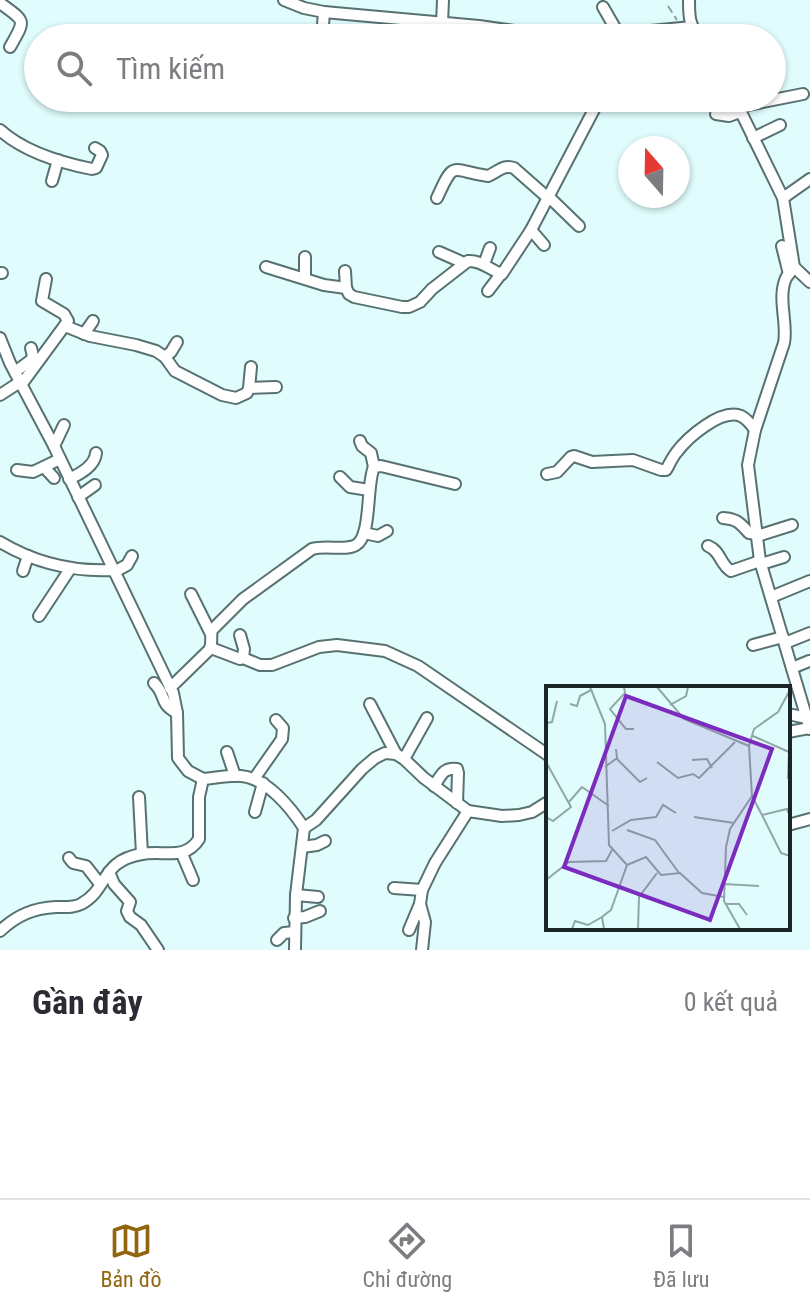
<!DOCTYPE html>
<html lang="vi">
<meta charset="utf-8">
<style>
:root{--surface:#fff;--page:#f2f2f3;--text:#2b2b33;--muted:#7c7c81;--line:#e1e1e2;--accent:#91650e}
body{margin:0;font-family:"Roboto Condensed",sans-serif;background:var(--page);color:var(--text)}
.compass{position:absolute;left:618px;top:136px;width:72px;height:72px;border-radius:50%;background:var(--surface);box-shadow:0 2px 6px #0004;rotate:340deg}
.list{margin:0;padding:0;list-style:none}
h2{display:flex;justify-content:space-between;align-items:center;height:104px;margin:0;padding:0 32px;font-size:34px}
h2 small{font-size:26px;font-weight:400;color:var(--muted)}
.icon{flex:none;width:44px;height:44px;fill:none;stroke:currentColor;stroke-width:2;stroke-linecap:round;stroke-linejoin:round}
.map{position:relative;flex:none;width:810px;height:950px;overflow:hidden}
.search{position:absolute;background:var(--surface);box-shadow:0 2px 6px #0004;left:24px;right:24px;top:24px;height:88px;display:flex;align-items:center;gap:20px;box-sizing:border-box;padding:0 28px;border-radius:44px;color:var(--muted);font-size:30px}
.sheet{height:248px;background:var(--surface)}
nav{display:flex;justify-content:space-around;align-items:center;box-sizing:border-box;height:112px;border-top:2px solid var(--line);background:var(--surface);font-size:22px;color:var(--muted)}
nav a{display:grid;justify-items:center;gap:4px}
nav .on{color:var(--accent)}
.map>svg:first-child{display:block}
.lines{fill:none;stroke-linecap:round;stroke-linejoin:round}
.minor-casing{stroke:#587171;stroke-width:14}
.path{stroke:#8ea3a3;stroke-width:2;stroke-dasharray:8 4;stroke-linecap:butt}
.minor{stroke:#fff;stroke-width:10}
.inset-road{fill:none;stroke:#91a6a7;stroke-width:2}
.view{fill:#7b2cbf;fill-opacity:0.15;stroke:#7b2cbf;stroke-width:4}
.inset-edge{fill:none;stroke:#1a2525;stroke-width:4}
</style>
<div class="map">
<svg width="810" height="950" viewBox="0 0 810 950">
<rect width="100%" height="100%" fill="#e0fcfd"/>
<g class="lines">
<!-- minor casing -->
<g class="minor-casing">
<g id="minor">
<polyline points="284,0 304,8 324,12 479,26 535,34 559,36 641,32 691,27"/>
<path d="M689 0C689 17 689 23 699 38"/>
<path d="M0 3C26 22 26 19 10 47"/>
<polyline points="603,7 618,33"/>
<polyline points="442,23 443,0"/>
<polyline points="322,38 324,12"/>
<path d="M734 98 783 198 794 267C792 271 788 274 786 278 777 298 788 323 784 343L755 430 748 465 760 561 810 729"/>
<polyline points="738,107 803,94"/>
<polyline points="716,114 729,116 740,112"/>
<path d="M0 130C23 151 62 163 92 169L96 168 102 155 100 151 95 148"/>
<polyline points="753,138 780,125"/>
<polyline points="52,181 58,160"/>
<polyline points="549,197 579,226"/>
<path d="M437 198C455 158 451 171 488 176 498 172 503 164 514 168L548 198"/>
<polyline points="783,198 810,179"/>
<polyline points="531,230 544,245"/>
<polyline points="782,246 789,274"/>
<polyline points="439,252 464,263"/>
<polyline points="484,264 490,248"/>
<path d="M266 267 324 285 346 288 349 294 354 297 402 307H409L420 302 432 289 468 261C481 260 490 270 502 274L531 230 600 98"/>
<polyline points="794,267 810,282"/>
<polyline points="345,271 346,288"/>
<polyline points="0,273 2,273"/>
<polyline points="305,278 305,257"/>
<polyline points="488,291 501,274"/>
<polyline points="65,326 90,336 136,345 156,351 165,357 175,371 222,395 236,398 247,393 249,388 251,367"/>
<polyline points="84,334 93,321"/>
<path d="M0 338 10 363 54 446 173 693 177 713 178 758 188 771 203 779C216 778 228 775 241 776 267 778 291 808 304 828L296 895 295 950"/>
<polyline points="165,357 171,352 177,342"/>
<polyline points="15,372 31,360 33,356 31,348"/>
<polyline points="21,385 68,321 64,314 42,301 46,279"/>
<polyline points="249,388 276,387"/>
<polyline points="0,395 20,382"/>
<polyline points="360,441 362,446 371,453 374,467"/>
<polyline points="54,446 64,425"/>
<polyline points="45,468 54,478"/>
<polyline points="17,470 33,472 60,459"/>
<path d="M547 474 557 472 571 457 574 456 592 462 633 460 661 470H666C669 465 672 458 676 453 687 438 721 408 741 416 747 419 751 424 755 430"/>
<polyline points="340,477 350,487 369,490"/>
<path d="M69 479C80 474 95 466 96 453"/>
<polyline points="78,497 95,485"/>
<path d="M723 518C737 519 740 523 749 533L757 534"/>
<polyline points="364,533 378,536 387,531"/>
<polyline points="757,536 792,525"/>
<path d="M0 542C35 563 73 572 113 570"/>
<path d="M708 546C721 551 720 565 731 571L760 561"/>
<polyline points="761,564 784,557"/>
<polyline points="23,571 28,556"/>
<polyline points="114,572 127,565 132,556"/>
<polyline points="191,594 211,634"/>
<polyline points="771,597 810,581"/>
<polyline points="39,616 70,569"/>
<polyline points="785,643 810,633"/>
<polyline points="753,645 783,637"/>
<polyline points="211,648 240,659 243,658 244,649 240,635"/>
<polyline points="243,658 260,665 272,665 319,647 337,645 385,651 418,666 548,755"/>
<polyline points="792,668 809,661"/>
<path d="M154 683C167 695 158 703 177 713"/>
<path d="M170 688 209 650C213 644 210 637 212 630L243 599 312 549C325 545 346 551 356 545 372 536 366 484 374 467L381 466 455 484"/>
<polyline points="370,704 396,754"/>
<polyline points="788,714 807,718"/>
<polyline points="788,732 810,728"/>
<polyline points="227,752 235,776"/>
<polyline points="404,759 427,718"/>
<polyline points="254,779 282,739 283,728 276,720"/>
<path d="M434 786C441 776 443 767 457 769L458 773 457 803"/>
<polyline points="139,797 142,854"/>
<polyline points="255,812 263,783"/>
<polyline points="788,825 810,819"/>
<polyline points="304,828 316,820 362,769 375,758 385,753 396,754 404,759 424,778 468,811 502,816 519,815 532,812 548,802"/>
<polyline points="302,847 317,845 325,841"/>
<polyline points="182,854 193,880"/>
<polyline points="69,858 73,863 86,866 100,884"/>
<polyline points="109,872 114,884 130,902 127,911 130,917 141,925 158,950"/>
<polyline points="394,888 422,890"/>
<polyline points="296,895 318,897"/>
<polyline points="294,918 305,917 320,911"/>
<polyline points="409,930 420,904"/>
<path d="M0 931C17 915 34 908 56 907 65 907 74 908 81 904 109 889 100 861 142 854 164 850 185 861 199 839V797L203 779"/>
<polyline points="277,940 284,933 295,932"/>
<polyline points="422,950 425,922 420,904 422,890 435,863 468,811"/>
</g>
</g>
<!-- path -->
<polyline class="path" points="668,6 677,20"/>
<!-- minor -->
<use href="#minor" class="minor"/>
</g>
<!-- overview -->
<g transform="translate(546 686)">
<rect width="244" height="244" fill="#e0fcfd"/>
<path class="inset-road" d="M44 1 59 38 63 159 81 179 65 224 56 231 58 243M78 1 79 7 64 23 80 43H88M111 1 138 33 203 60M24 18 31 20 34 10 45 4M124 19 140 10 142 1M0 37 6 36 11 15M207 50 243 66 242 93M71 73 94 96 101 92M146 74 161 73 166 82M0 76 25 121 7 135 0 131M111 76 132 92 147 88 153 92 189 56M59 81 71 72 70 63M206 110 216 129 241 123 244 130M22 117 36 101 63 120M216 129 235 167 244 170M148 131 188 137M81 144 109 154 133 187M66 145 85 134 110 131 117 119 130 127M81 179 100 171 115 189 134 187 156 207 178 211M0 194 23 176 60 175 66 164M178 198 213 200M179 218H193L201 229M26 243 29 235 42 239 56 231M92 243 93 211 111 187M194 243 178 215 180 161 184 143 206 110 203 60 208 43 232 26 244 4"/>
<path class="view" d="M80 10 226 63 164 234 18 181Z"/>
<rect width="244" height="244" class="inset-edge"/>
</g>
</svg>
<svg class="compass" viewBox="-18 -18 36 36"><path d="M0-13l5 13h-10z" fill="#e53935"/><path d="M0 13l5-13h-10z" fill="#7c7c81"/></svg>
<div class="search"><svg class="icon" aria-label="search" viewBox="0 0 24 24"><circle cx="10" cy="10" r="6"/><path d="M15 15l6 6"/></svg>Tìm kiếm</div>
</div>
<section class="sheet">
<h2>Gần đây<small>0 kết quả</small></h2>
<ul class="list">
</ul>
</section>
<nav>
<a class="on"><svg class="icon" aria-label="map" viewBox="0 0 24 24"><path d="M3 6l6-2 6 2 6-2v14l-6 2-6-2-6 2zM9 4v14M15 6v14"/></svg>Bản đồ</a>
<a><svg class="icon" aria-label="directions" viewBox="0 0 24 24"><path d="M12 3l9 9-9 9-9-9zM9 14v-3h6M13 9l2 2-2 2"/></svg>Chỉ đường</a>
<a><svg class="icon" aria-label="saved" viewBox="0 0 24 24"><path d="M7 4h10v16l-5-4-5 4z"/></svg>Đã lưu</a>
</nav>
